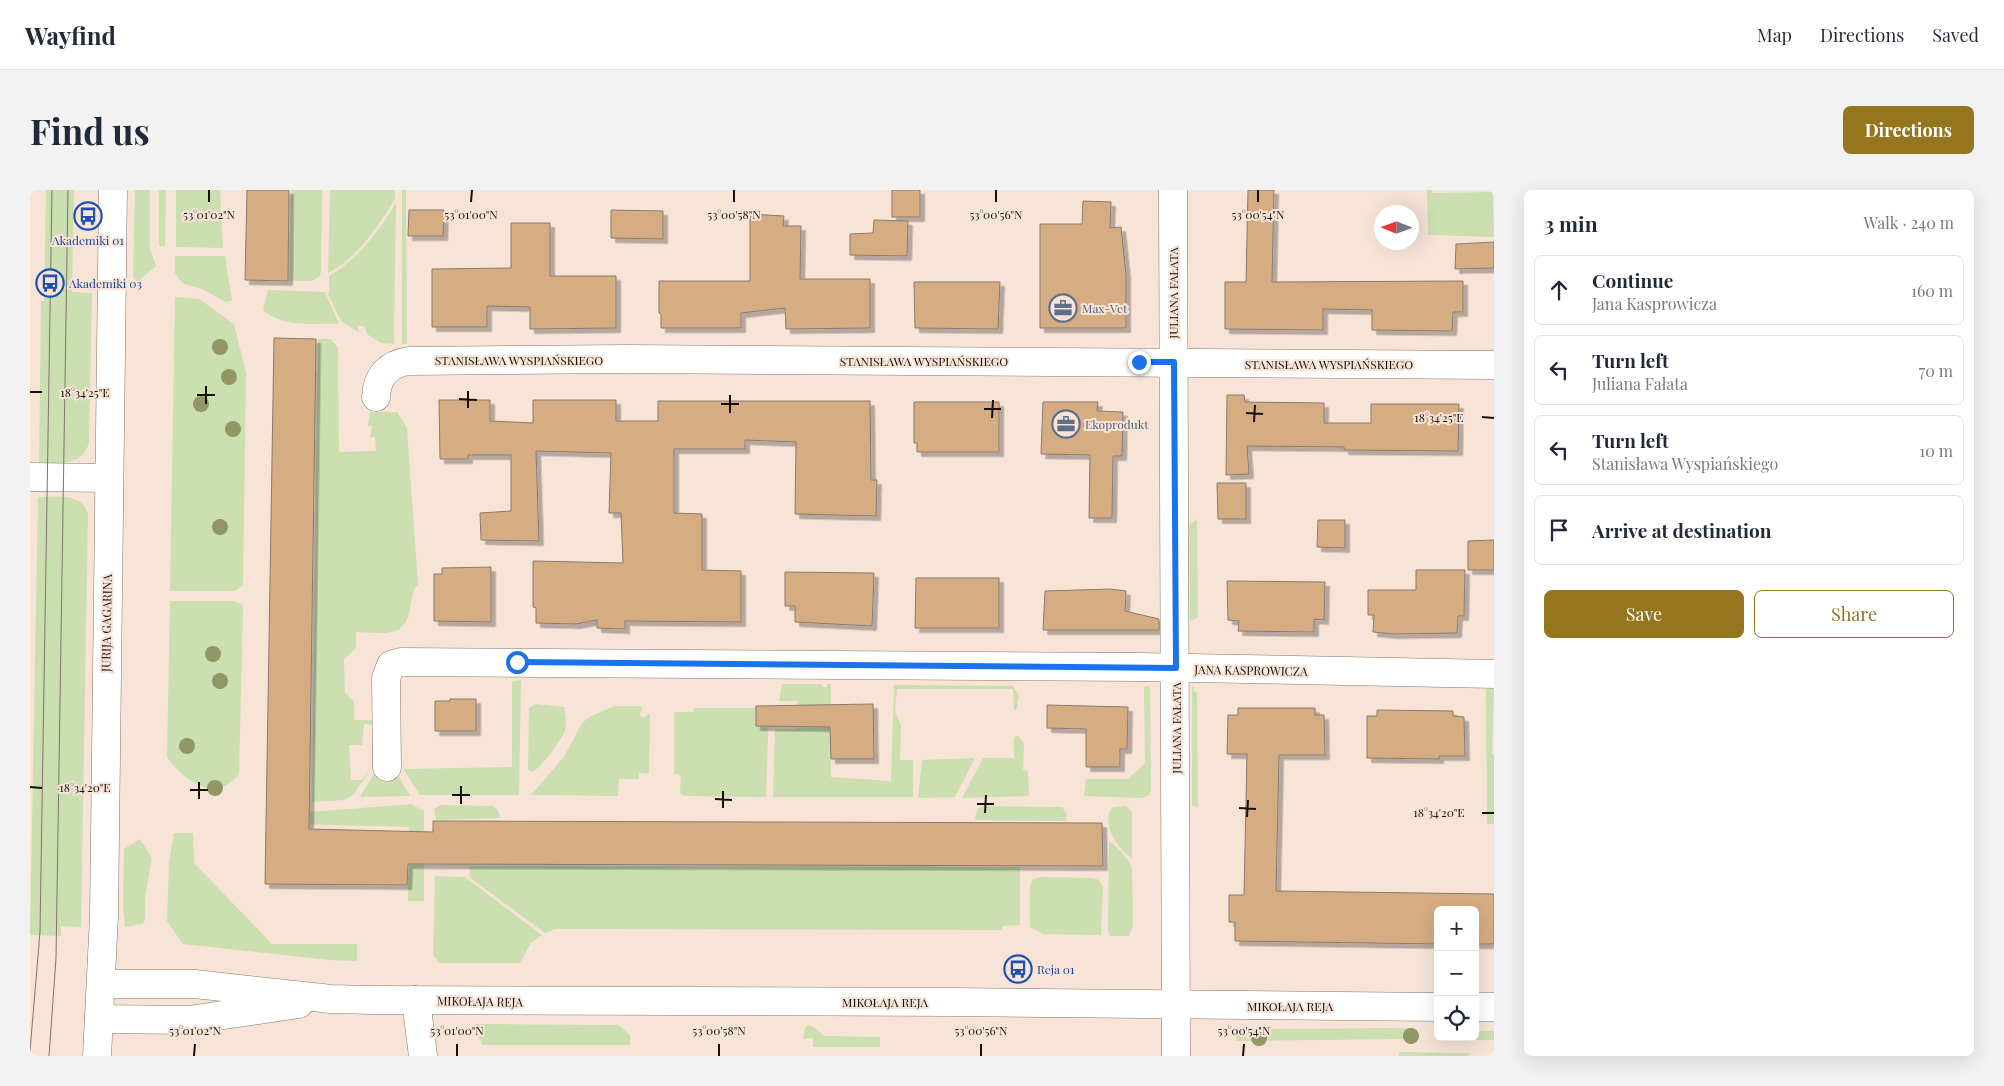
<!DOCTYPE html>
<meta charset="utf-8">
<style>
:root{--surface:#fff;--page:#f2f2f3;--text:#1f2937;--muted:#747a83;--line:#e0e1e3;--accent:#95761e}
body{margin:0;font-family:"Playfair Display",serif;background:var(--page);color:var(--text)}
.controls{position:absolute;right:15px;bottom:15px;display:grid;overflow:hidden;border-radius:8px;box-shadow:0 5px 20px #0002}
.controls button{width:45px;height:45px;display:grid;place-items:center;padding:0;border:0;border-bottom:1px solid var(--line);background:var(--surface);color:var(--text);font:25px sans-serif}
.compass{position:absolute;left:1344px;top:15px;width:45px;height:45px;border-radius:50%;background:var(--surface);box-shadow:0 5px 20px #0002;rotate:271deg}
.stop{position:absolute;width:15px;height:15px;margin:-11px;border:4px solid #1a73e8;border-radius:50%;background:#fff}
.stop.end{background:#1a73e8;border-color:#fff;box-shadow:0 1px 5px #0008}
.list{margin:0;padding:0;list-style:none}
h2{display:flex;justify-content:space-between;align-items:center;height:65px;margin:0;padding:0 20px;font-size:21px}
h2 small{font-size:16px;font-weight:400;color:var(--muted)}
.list li{display:grid;grid-template-columns:32px 1fr auto;gap:15px;align-items:center;box-sizing:border-box;height:70px;margin:0 10px 10px;padding:0 10px;border:1px solid var(--line);border-radius:8px}
.list b{display:block;font-size:19px;white-space:nowrap}
.list p{margin:0;font-size:16px;white-space:nowrap;color:var(--muted)}
.list em{font-size:16px;font-style:normal;color:var(--muted)}
.actions{display:flex;gap:10px;padding:15px 20px}
.actions a{flex:1;padding:11px 0;border:1px solid var(--accent);border-radius:8px;text-align:center;font-size:18px;color:var(--accent)}
.actions .main{background:var(--accent);color:#fff}
.icon{flex:none;width:28px;height:28px;fill:none;stroke:currentColor;stroke-width:2;stroke-linecap:round;stroke-linejoin:round}
.map{position:relative;flex:none;width:1464px;height:866px;overflow:hidden;border-radius:8px}
header{display:flex;align-items:center;gap:30px;box-sizing:border-box;height:70px;padding:0 25px;background:var(--surface);border-bottom:1px solid var(--line)}
header strong{font-size:24px}
nav{display:flex;gap:28px;margin-inline-start:auto;font-size:18px}
.intro{display:flex;align-items:center;justify-content:space-between;box-sizing:border-box;height:120px;padding:0 30px}
h1{margin:0;font-size:35px}
.button{padding:12px 22px;border-radius:8px;background:var(--accent);color:#fff;font-size:18px;font-weight:700}
main{display:flex;gap:30px;padding:0 30px}
aside{flex:1;background:var(--surface);border-radius:8px;box-shadow:0 5px 20px #0002}
.map>svg:first-child{display:block}
.green{fill:#cbdfb0}
.building{fill:#d6ac83;stroke:#897b6d;filter:url(#shadow)}
.lines{fill:none;stroke-linecap:round;stroke-linejoin:round}
.minor-casing{stroke:#88776b;stroke-width:29}
.minor{stroke:#fff;stroke-width:28}
.tram{stroke:#80746c;stroke-width:1}
.tree{fill:#929765}
.route{stroke:#1a73e8;stroke-width:6}
.ticks{fill:none;stroke:#16100c;stroke-width:2}
.labels{text-anchor:middle;dominant-baseline:central;stroke-width:4;stroke-linejoin:round;paint-order:stroke}
.transit-label{font-size:12px;fill:#164399;stroke:#f7e4d7;text-anchor:start}
.street-label{font-size:12px;fill:#16100c;stroke:#f7e4d7}
.service-label{font-size:12px;fill:#4e5e75;stroke:#f7e4d7;text-anchor:start}
.ticks-label{font-size:12px;text-anchor:middle;fill:#16100c;stroke:#f7e4d7;stroke-width:4;stroke-linejoin:round;paint-order:stroke}
</style>
<header>
<strong>Wayfind</strong>
<nav><a>Map</a><a>Directions</a><a>Saved</a></nav>
</header>
<div class="intro"><h1>Find us</h1><a class="button">Directions</a></div>
<main>
<div class="map">
<svg width="1464" height="866" viewBox="0 0 1464 866">
<defs>
<filter id="shadow"><feDropShadow dx="4.5" dy="4.5" stdDeviation="0" flood-color="#0004"/></filter>
</defs>
<rect width="100%" height="100%" fill="#f7e4d7"/>
<!-- green -->
<g class="green">
<path d="M16 0H44L42 102 62 103 59 253C51 277 31 273 9 273L11 111H14Z"/>
<polygon points="105,0 120,0 120,59 126,76 107,92 103,88"/>
<polygon points="129,0 136,0 135,56 129,56"/>
<polygon points="146,0 190,0 193,58 146,57"/>
<polygon points="261,0 292,0 291,80 290,86 282,91 260,91"/>
<path d="M300 0H365V9C348 36 328 68 298 83Z"/>
<polygon points="372,0 376,0 377,154 372,154"/>
<polygon points="1397,0 1402,0 1402,3 1463,2 1464,47 1398,45"/>
<path d="M366 13 364 154 351 153 337 144 334 136H328V142L311 131 297 102H299V86C328 69 349 41 366 13Z"/>
<polygon points="145,66 195,66 202,111 195,112 174,100 152,93 145,83"/>
<path d="M238 100 295 102 309 134C282 133 254 138 233 120Z"/>
<polygon points="145,107 169,109 204,134 216,183 213,395 205,401 140,401"/>
<path d="M288 149H301L308 158 309 262 346 261 345 247H340L342 236H338L340 222H367L377 238 388 395C377 401 386 434 365 441 354 445 337 442 326 442V458L314 469 315 503 324 511V530H347L343 535 334 534 332 555H319L321 590H332L345 573 323 605 314 610 282 612Z"/>
<path d="M8 307C28 307 51 302 58 324L51 737 31 736V746L0 745Z"/>
<polygon points="1167,329 1168,425 1167,428 1160,431 1159,335"/>
<path d="M140 411H204L212 414 213 418 209 584C185 615 154 591 137 567Z"/>
<polygon points="491,490 489,605 390,605 373,579 482,577 482,491"/>
<polygon points="752,494 792,494 792,497 797,497 797,494 801,494 801,587 861,591 864,495 983,496 989,506 987,518 984,521 983,499 867,499 865,522 871,535 870,570 883,570 883,607 743,607 745,539 765,539 767,511 749,511"/>
<polygon points="1120,496 1121,601 1118,606 1112,608 1054,606 1056,589 1098,589 1115,573 1114,497"/>
<polygon points="1162,497 1164,497 1164,501 1167,502 1168,618 1162,615"/>
<polygon points="1456,499 1464,499 1462,564 1464,565 1464,634 1457,634"/>
<path d="M506 514 534 517C535 524 537 534 535 541 530 552 512 577 502 582L498 580 499 518Z"/>
<polygon points="585,516 611,516 613,518 609,524 613,528 620,523 619,584 609,583 609,589 589,589 588,606 501,605 534,567 552,533 561,526"/>
<polygon points="664,518 739,518 736,607 653,606 650,603 651,585 644,584 644,522 663,522"/>
<polygon points="988,546 994,553 993,580 998,581 999,606 932,608 953,568 984,568 984,547"/>
<polygon points="945,568 925,607 888,608 892,570"/>
<polygon points="345,582 366,582 380,606 330,607"/>
<polygon points="381,614 394,621 394,711 378,711 379,637 268,634 269,623"/>
<polygon points="411,615 462,616 468,620 470,628 406,630 404,619"/>
<polygon points="953,616 1032,617 1037,624 1036,631 945,630 947,619"/>
<path d="M1096 616 1102 621V669C1088 658 1073 638 1080 620L1083 617Z"/>
<polygon points="144,643 163,643 164,673 242,754 327,754 327,771 300,770 153,754 137,731 139,673"/>
<polygon points="110,649 122,668 115,707 115,730 112,734 95,737 93,718 94,659"/>
<path d="M1079 650C1087 658 1099 668 1102 678L1103 736 1099 746H1080L1078 742Z"/>
<polygon points="437,676 990,677 990,735 973,736 972,740 525,739 515,743 439,687 440,679"/>
<polygon points="405,686 435,687 512,745 501,753 490,773 409,773 403,765"/>
<polygon points="1009,687 1063,688 1069,690 1073,698 1071,745 1013,744 1000,737 1000,697 1002,690"/>
<polygon points="445,834 588,835 600,845 600,855 453,855 445,842"/>
<polygon points="778,835 783,837 794,846 850,847 850,857 783,857 783,848 773,849 775,838"/>
<polygon points="1385,838 1385,849 1206,851 1207,839"/>
<polygon points="1445,841 1464,841 1464,850 1439,850 1439,847 1445,847"/>
<polygon points="1369,862 1439,863 1438,866 1369,866"/>
</g>
<!-- building -->
<g class="building">
<polygon points="217,0 259,0 258,91 215,90"/>
<rect x="862" y="0" width="28" height="27"/>
<polygon points="1218,0 1244,0 1242,92 1433,91 1433,122 1423,122 1422,141 1342,140 1342,120 1293,119 1293,140 1195,139 1195,92 1216,92"/>
<polygon points="1053,11 1081,12 1080,38 1091,37 1096,84 1096,138 1010,138 1010,34 1052,34"/>
<polygon points="379,20 414,20 413,46 378,46"/>
<polygon points="581,20 633,21 633,49 581,48"/>
<polygon points="720,24 754,26 753,36 771,36 770,89 840,89 840,138 756,139 755,118 711,123 711,138 631,138 631,124 629,123 629,91 720,91"/>
<polygon points="844,30 878,31 877,66 820,65 820,44 843,43"/>
<polygon points="481,33 520,33 520,86 586,86 586,138 500,139 500,117 457,116 457,137 402,137 402,79 481,78"/>
<polygon points="1464,52 1464,78 1425,79 1426,54"/>
<polygon points="884,92 970,92 968,139 885,138"/>
<polygon points="244,148 286,149 279,639 403,642 403,631 1072,633 1073,676 378,674 377,695 235,694"/>
<polygon points="1197,205 1214,205 1215,212 1294,213 1294,233 1341,233 1341,214 1429,214 1428,261 1314,260 1314,257 1217,256 1219,284 1196,285"/>
<polygon points="409,210 460,210 460,231 503,233 503,210 586,210 586,231 628,231 628,211 840,211 841,290 847,290 846,326 765,324 766,252 715,250 715,259 644,259 644,323 672,324 672,380 711,381 711,432 595,431 595,439 567,438 567,430 546,434 506,433 506,418 503,417 503,371 593,373 591,323 579,323 581,263 506,261 509,351 451,350 450,323 481,321 481,265 438,265 438,269 410,269"/>
<polygon points="884,212 969,212 969,262 887,262 887,253 884,253"/>
<polygon points="1013,212 1068,212 1067,221 1093,222 1092,266 1083,266 1082,328 1059,328 1060,265 1011,264"/>
<polygon points="1187,293 1216,293 1216,329 1188,329"/>
<polygon points="1288,330 1315,330 1315,358 1287,357"/>
<polygon points="1464,350 1464,380 1438,380 1438,351"/>
<polygon points="461,377 461,432 404,431 404,384 412,384 412,378"/>
<polygon points="1386,380 1435,380 1434,426 1428,426 1427,443 1363,444 1343,442 1344,425 1338,425 1338,400 1386,400"/>
<polygon points="755,382 844,383 842,436 765,432 765,416 755,416"/>
<polygon points="886,388 969,388 969,438 885,438"/>
<polygon points="1197,391 1295,392 1294,430 1284,429 1284,442 1208,441 1209,431 1198,430"/>
<polygon points="1080,399 1096,401 1095,421 1129,429 1129,440 1013,440 1015,401"/>
<polygon points="420,509 446,509 446,541 405,541 405,511 420,511"/>
<polygon points="843,514 844,569 801,569 800,537 726,536 726,516"/>
<polygon points="1017,515 1098,517 1097,559 1090,559 1090,577 1056,577 1056,539 1017,538"/>
<polygon points="1208,518 1285,518 1285,525 1294,525 1295,565 1249,565 1246,701 1464,704 1464,754 1445,754 1445,720 1408,720 1408,754 1205,751 1205,732 1199,732 1199,705 1214,705 1217,564 1197,564 1198,525 1208,525"/>
<polygon points="1347,520 1423,521 1423,526 1434,527 1435,566 1409,566 1409,569 1337,568 1337,526 1347,526"/>
</g>
<g class="lines">
<!-- minor casing -->
<g class="minor-casing">
<g id="minor">
<polyline points="1143,0 1146,866"/>
<path d="M346 207C347 186 358 174 379 171L596 169 1464 175"/>
<polyline points="0,287 78,288"/>
<polyline points="357,577 356,488 361,475 371,472 1109,477 1464,484"/>
<polyline points="71,794 165,794 301,809 341,810 925,812 1408,817"/>
<polyline points="386,810 393,866"/>
<polyline points="1445,817 1464,817"/>
<polyline points="69,829 159,830 269,814"/>
<polyline points="67,866 74,726 83,0"/>
</g>
</g>
<!-- minor -->
<use href="#minor" class="minor"/>
<!-- tram -->
<g class="tram">
<polyline points="0,861 10,742 22,0"/>
<polyline points="19,866 26,768 38,0"/>
</g>
</g>
<!-- trees -->
<g class="tree">
<circle cx="190" cy="157" r="8"/>
<circle cx="199" cy="187" r="8"/>
<circle cx="171" cy="214" r="8"/>
<circle cx="203" cy="239" r="8"/>
<circle cx="190" cy="337" r="8"/>
<circle cx="183" cy="464" r="8"/>
<circle cx="190" cy="491" r="8"/>
<circle cx="157" cy="556" r="8"/>
<circle cx="185" cy="598" r="8"/>
<circle cx="1381" cy="846" r="8"/>
<circle cx="1229" cy="848" r="8"/>
</g>
<g class="lines">
<!-- route -->
<polyline class="route" points="487,472 1146,478 1144,172 1109,172"/>
</g>
<!-- ticks -->
<path class="ticks" d="M179 12V0M441 12 442 0M704 12V0M966 12V0M1228 12V0M0 202H12M167 205H185M429 209 447 210M176 214V196M691 214H709M438 218V201M954 219H971M700 223V205M1216 223 1233 224M1452 227 1464 228M962 228 963 210M1224 232 1225 215M0 597 12 598M160 600H178M422 605H440M169 609V592M685 609 702 610M431 614V596M947 614H964M693 618V601M1209 618 1226 619M955 623 956 605M1452 623H1464M1217 627 1218 610M164 866 165 854M427 866V854M689 866V854M951 866V854M1213 866 1214 854"/>
<!-- icons -->
<defs>
<g id="bus-ring" transform="scale(1.4375)"><circle r="9.5" fill="#f7e4d7" stroke="#1a4fb4" stroke-width="1.5"/><path d="M-5-6H5V4H4V6H2V4H-2V6H-4V4H-5ZM-3.5-4V0h7V-4ZM-3.5 1.2v1.5H-2V1.2ZM2 1.2v1.5H3.5V1.2Z" fill="#1a4fb4"/></g>
<g id="office-ring" transform="scale(1.4375)"><circle r="9.5" fill="#f7e4d7" stroke="#5c6f8a" stroke-width="1.5"/><path d="M-6-3h4V-5.5h4V-3h4V5H-6ZM-1-4.5V-3h2v-1.5ZM-6 0V1H6V0Z" fill="#5c6f8a"/></g>
</defs>
<g fill-rule="evenodd">
<use href="#bus-ring" x="58" y="26"/>
<use href="#bus-ring" x="20" y="93"/>
<use href="#office-ring" x="1033" y="118"/>
<use href="#office-ring" x="1036" y="234"/>
<use href="#bus-ring" x="988" y="779"/>
</g>
<g class="labels">
<!-- transit labels -->
<g class="transit-label">
<text x="58" y="50" text-anchor="middle">Akademiki 01</text>
<text x="39" y="93">Akademiki 03</text>
<text x="1007" y="779">Reja 01</text>
</g>
<!-- street labels -->
<g class="street-label">
<text transform="translate(1143 103) rotate(-90)">JULIANA FAŁATA</text>
<text x="489" y="170">STANISŁAWA WYSPIAŃSKIEGO</text>
<text x="894" y="171">STANISŁAWA WYSPIAŃSKIEGO</text>
<text x="1299" y="174">STANISŁAWA WYSPIAŃSKIEGO</text>
<text transform="translate(76 433) rotate(-89)">JURIJA GAGARINA</text>
<text transform="translate(1221 480) rotate(1)">JANA KASPROWICZA</text>
<text transform="translate(1146 538) rotate(-90)">JULIANA FAŁATA</text>
<text transform="translate(450 811) rotate(1)">MIKOŁAJA REJA</text>
<text x="855" y="812">MIKOŁAJA REJA</text>
<text x="1260" y="816">MIKOŁAJA REJA</text>
</g>
<!-- service labels -->
<g class="service-label">
<text x="1052" y="118">Max-Vet</text>
<text x="1055" y="234">Ekoprodukt</text>
</g>
</g>
<g class="ticks-label">
<text x="179" y="29">53°01'02"N</text>
<text x="441" y="29">53°01'00"N</text>
<text x="704" y="29">53°00'58"N</text>
<text x="966" y="29">53°00'56"N</text>
<text x="1228" y="29">53°00'54"N</text>
<text x="55" y="207">18°34'25"E</text>
<text x="1409" y="232">18°34'25"E</text>
<text x="55" y="602">18°34'20"E</text>
<text x="1409" y="627">18°34'20"E</text>
<text x="165" y="845">53°01'02"N</text>
<text x="427" y="845">53°01'00"N</text>
<text x="689" y="845">53°00'58"N</text>
<text x="951" y="845">53°00'56"N</text>
<text x="1214" y="845">53°00'54"N</text>
</g>
</svg>
<div class="controls">
<button>+</button>
<button>−</button>
<button><svg class="icon" aria-label="locate" viewBox="0 0 24 24"><circle cx="12" cy="12" r="6"/><path d="M12 2v4M12 18v4M2 12h4M18 12h4"/></svg></button>
</div>
<svg class="compass" viewBox="-18 -18 36 36"><path d="M0-13l5 13h-10z" fill="#e53935"/><path d="M0 13l5-13h-10z" fill="#747a83"/></svg>
<div class="stop" style="left:487px;top:472px"></div>
<div class="stop end" style="left:1109px;top:172px"></div>
</div>
<aside>
<h2>3 min<small>Walk · 240 m</small></h2>
<ul class="list">
<li><svg class="icon" aria-label="ahead" viewBox="0 0 24 24"><path d="M12 20V5M6 11l6-6 6 6"/></svg><div><b>Continue</b><p>Jana Kasprowicza</p></div><em>160 m</em></li>
<li><svg class="icon" aria-label="left" viewBox="0 0 24 24"><path d="M17 20v-9H6M10 6l-5 5 5 5"/></svg><div><b>Turn left</b><p>Juliana Fałata</p></div><em>70 m</em></li>
<li><svg class="icon" aria-label="left" viewBox="0 0 24 24"><path d="M17 20v-9H6M10 6l-5 5 5 5"/></svg><div><b>Turn left</b><p>Stanisława Wyspiańskiego</p></div><em>10 m</em></li>
<li><svg class="icon" aria-label="arrive" viewBox="0 0 24 24"><path d="M6 21V4h12l-3 4 3 4H6"/></svg><div><b>Arrive at destination</b></div></li>
</ul>
<div class="actions"><a class="main">Save</a><a>Share</a></div>
</aside>
</main>
